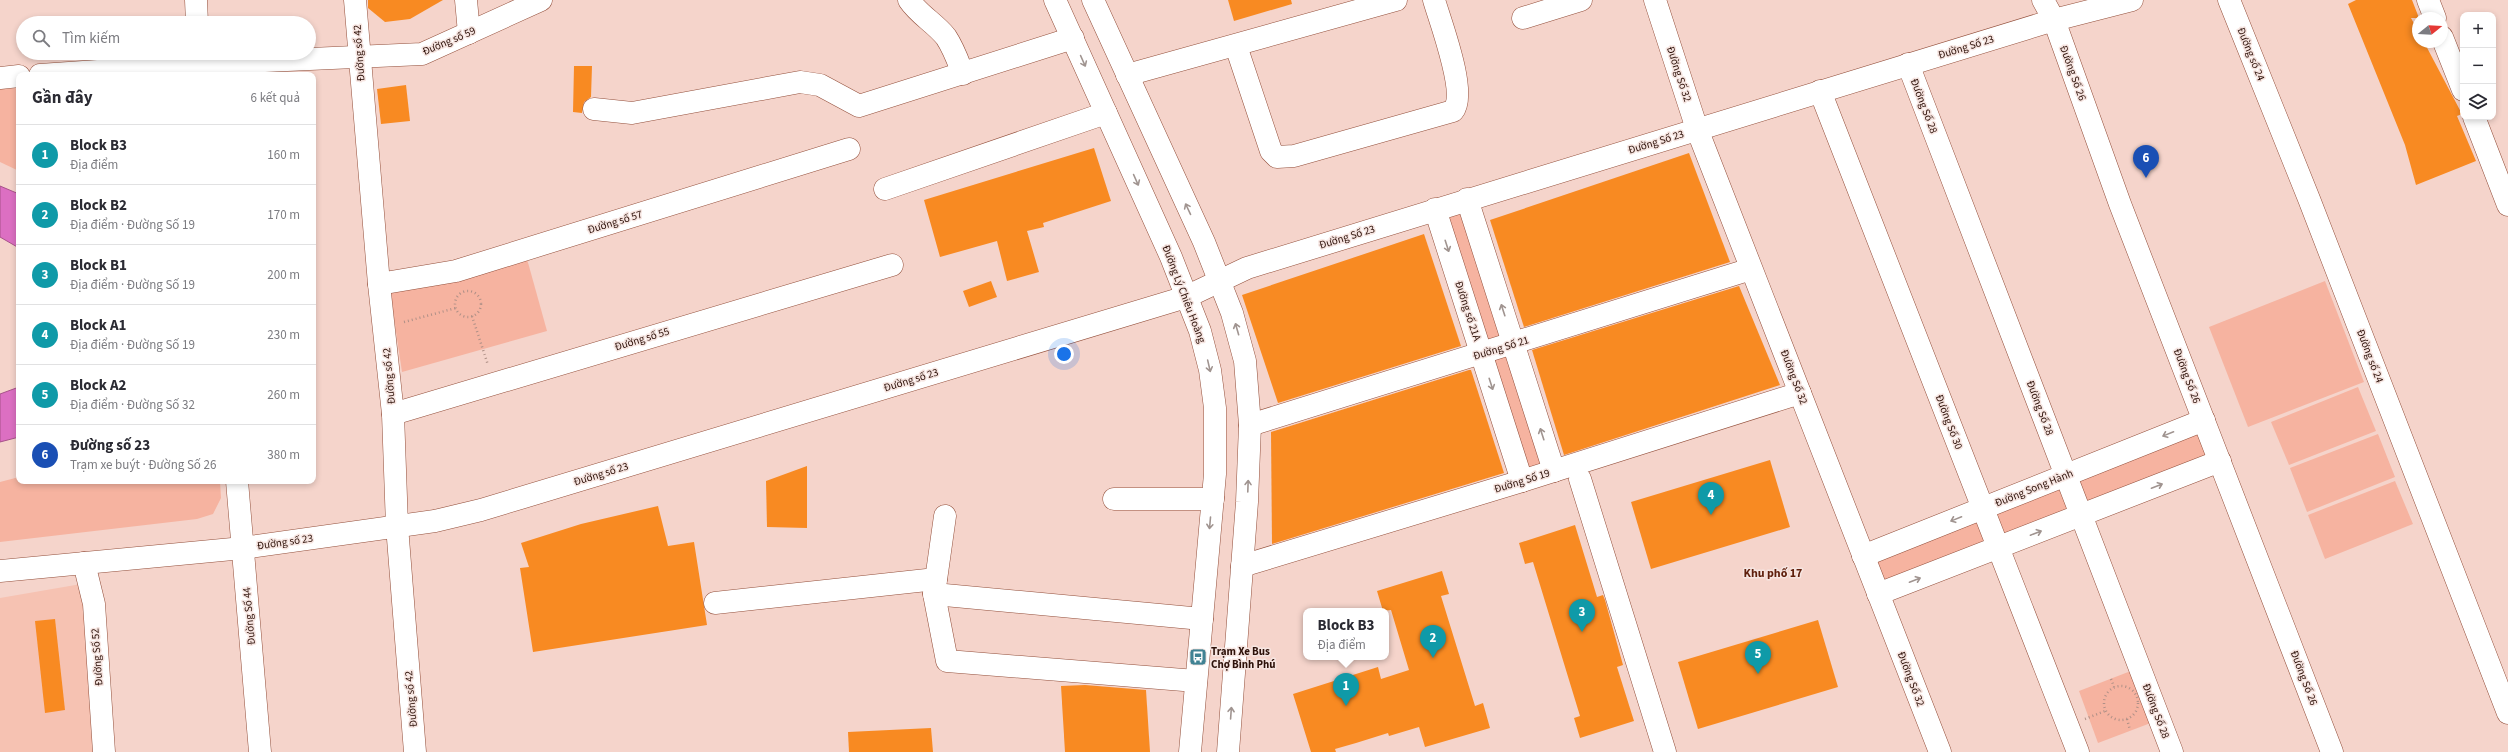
<!DOCTYPE html>
<html lang="vi">
<meta charset="utf-8">
<style>
:root{--surface:#fff;--page:#f2f2f3;--text:#2b2b33;--muted:#7c7c81;--line:#e1e1e2;--accent:#1a73e8}
body{margin:0;font-family:"Source Sans 3",sans-serif;background:var(--page);color:var(--text)}
.controls{position:absolute;right:12px;top:12px;display:grid;overflow:hidden;border-radius:8px;box-shadow:0 2px 6px #0003}
.controls button{width:36px;height:36px;display:grid;place-items:center;padding:0;border:0;border-bottom:1px solid var(--line);background:var(--surface);color:var(--text);font:20px sans-serif}
.compass{position:absolute;left:2412px;top:12px;width:36px;height:36px;border-radius:50%;background:var(--surface);box-shadow:0 2px 6px #0003;rotate:72deg}
.you{position:absolute;left:1064px;top:354px;width:14px;height:14px;margin:-10px;border:3px solid #fff;border-radius:50%;background:#1a73e8;box-shadow:0 0 0 6px #1a73e833}
.badge{display:grid;place-items:center;width:26px;height:26px;border-radius:50%;background:var(--accent);color:#fff;font-size:13px;font-weight:700}
.pin{position:absolute;translate:-50% -33px;filter:drop-shadow(0 1px 2px #0008)}
.pin::after{content:'';position:absolute;top:21px;width:14px;height:12px;background:inherit;clip-path:polygon(0 0,100% 0,50% 100%)}
.popup{position:absolute;left:1303px;top:608px;width:86px;height:52px;box-sizing:border-box;display:grid;place-content:center;border-radius:8px;background:var(--surface);filter:drop-shadow(0 1px 3px #0005);font-size:13px;white-space:nowrap;color:var(--muted)}
.popup b{font-size:15px;color:var(--text)}
.popup::after{content:'';position:absolute;left:50%;top:100%;margin-left:-8px;border:8px solid transparent;border-top-color:var(--surface)}
.list{margin:0;padding:0;list-style:none}
h2{display:flex;justify-content:space-between;align-items:center;height:52px;margin:0;padding:0 16px;font-size:17px}
h2 small{font-size:13px;font-weight:400;color:var(--muted)}
.list li{display:grid;grid-template-columns:26px 1fr auto;gap:12px;align-items:center;box-sizing:border-box;height:60px;padding:0 16px;border-top:1px solid var(--line)}
.list b{display:block;font-size:15px;white-space:nowrap}
.list p{margin:0;font-size:13px;white-space:nowrap;color:var(--muted)}
.list em{font-size:13px;font-style:normal;color:var(--muted)}
.icon{flex:none;width:22px;height:22px;fill:none;stroke:currentColor;stroke-width:2;stroke-linecap:round;stroke-linejoin:round}
.map{position:relative;flex:none;width:2508px;height:752px;overflow:hidden}
.search{position:absolute;background:var(--surface);box-shadow:0 2px 6px #0003;left:16px;top:16px;width:300px;height:44px;display:flex;align-items:center;gap:10px;box-sizing:border-box;padding:0 14px;border-radius:22px;color:var(--muted);font-size:15px}
.panel{position:absolute;background:var(--surface);box-shadow:0 2px 6px #0003;left:16px;top:72px;width:300px;height:412px;border-radius:8px}
.map>svg:first-child{display:block}
.built{fill:#f6c2b2}
.green{fill:#f6b3a0}
.water{fill:#dc6fc2;stroke:#a8538a}
.building{fill:#f88a22}
.lines{fill:none;stroke-linecap:round;stroke-linejoin:round}
.minor-casing{stroke:#934f3b;stroke-width:23}
.major-casing{stroke:#934f3b;stroke-width:23}
.path{stroke:#af9087;stroke-width:2.5;stroke-dasharray:1 3;stroke-linecap:butt}
.minor{stroke:#fff;stroke-width:22}
.major{stroke:#fff;stroke-width:22}
.oneway{stroke:#a09490}
.labels{text-anchor:middle;dominant-baseline:central;stroke-width:3;stroke-linejoin:round;paint-order:stroke}
.street-label{font-size:11px;fill:#2d1109;stroke:#f6e5e1}
.poi-label{font-size:11px;font-weight:bold;fill:#2d1109;stroke:#f6e5e1;text-anchor:start}
.neighbourhood-label{font-size:12px;font-weight:bold;fill:#5f1f0c;stroke:#f6e5e1}
</style>
<div class="map">
<svg width="2508" height="752" viewBox="0 0 2508 752">
<rect width="100%" height="100%" fill="#f5d4cb"/>
<!-- built -->
<polygon class="built" points="87,583 93,752 0,752 0,598"/>
<!-- green -->
<g class="green">
<polygon points="19,88 19,171 0,162 0,89"/>
<polygon points="1464,212 1505,340 1486,345 1446,218"/>
<polygon points="522,241 547,331 402,372 388,278"/>
<polygon points="2325,281 2364,382 2248,427 2209,327"/>
<polygon points="1509,352 1545,467 1526,473 1490,359"/>
<polygon points="2358,387 2376,431 2289,465 2271,422"/>
<polygon points="2197,431 2207,459 2086,505 2076,479"/>
<polygon points="2378,434 2395,477 2307,512 2290,468"/>
<polygon points="19,477 19,481 220,481 221,498 213,514 197,519 0,542 0,482"/>
<polygon points="2395,481 2413,524 2325,559 2308,515"/>
<polygon points="2062,484 2073,511 2003,539 1992,512"/>
<polygon points="1979,518 1989,543 1882,585 1873,559"/>
<polygon points="2136,669 2156,721 2098,743 2079,691"/>
</g>
<!-- water -->
<g class="water">
<polygon points="0,186 19,194 19,248 0,237"/>
<polygon points="19,387 19,437 0,442 0,394"/>
</g>
<!-- building -->
<g class="building">
<polygon points="368,0 443,0 410,19 385,22 368,8"/>
<polygon points="1228,0 1291,0 1292,4 1234,21"/>
<polygon points="2356,0 2412,0 2419,18 2411,18 2418,31 2418,42 2424,42 2462,114 2457,116 2476,161 2416,185 2405,145 2348,4"/>
<polygon points="574,66 592,66 591,97 584,102 582,113 573,112"/>
<polygon points="406,85 410,121 381,124 377,89"/>
<polygon points="1094,148 1111,201 1043,223 1044,227 1027,231 1039,272 1007,281 997,241 940,257 924,200"/>
<polygon points="1689,153 1730,262 1524,327 1490,220"/>
<polygon points="1424,234 1461,346 1278,403 1242,295"/>
<polygon points="991,281 997,297 969,307 963,291"/>
<polygon points="1739,286 1780,385 1564,455 1532,350"/>
<polygon points="1469,370 1471,370 1504,473 1272,544 1271,432"/>
<polygon points="1770,460 1790,527 1651,569 1631,502"/>
<polygon points="807,466 807,528 767,527 766,481"/>
<polygon points="658,506 668,546 694,542 707,625 533,652 520,568 529,567 521,543 581,524"/>
<polygon points="1575,525 1597,597 1603,595 1605,600 1623,665 1617,667 1634,721 1580,738 1574,718 1580,716 1533,562 1525,564 1519,543"/>
<polygon points="1442,571 1449,594 1441,596 1475,706 1483,703 1490,728 1425,747 1419,727 1389,736 1388,733 1356,743 1335,749 1336,752 1311,752 1293,694 1378,667 1381,679 1409,670 1391,610 1383,611 1377,591"/>
<polygon points="55,619 65,710 45,713 35,621"/>
<polygon points="1818,620 1838,687 1698,729 1678,662"/>
<polygon points="1085,685 1146,690 1150,752 1065,752 1061,686"/>
<polygon points="931,728 933,752 849,752 848,732"/>
</g>
<g class="lines">
<!-- minor casing -->
<g class="minor-casing">
<g id="minor">
<polyline points="196,0 197,23"/>
<polyline points="355,0 379,284 393,414 397,526 415,752"/>
<polyline points="466,0 469,33"/>
<path d="M909 0C919 15 935 23 946 37 954 49 958 61 963 74"/>
<polyline points="1655,0 1697,129 1940,752"/>
<polyline points="2043,0 2054,20 2120,204 2332,752"/>
<polyline points="2229,0 2309,199 2508,713"/>
<polyline points="2428,0 2435,18"/>
<polyline points="1523,18 1581,0"/>
<polyline points="2442,37 2463,90"/>
<path d="M1236 46 1271 151 1277 157 1294 156 1453 111C1468 94 1440 21 1434 0"/>
<polyline points="1908,64 2172,752"/>
<polyline points="40,75 199,64 422,54 541,0"/>
<polyline points="1127,75 1396,0"/>
<polyline points="0,78 19,76"/>
<polyline points="1820,91 2078,752"/>
<polyline points="594,109 632,113 800,82 820,85 859,106 1073,38"/>
<polyline points="2474,117 2508,205"/>
<polyline points="885,189 1106,113"/>
<polyline points="1467,199 1554,471"/>
<polyline points="1435,209 1522,481"/>
<polyline points="379,284 456,271 849,149"/>
<polyline points="393,414 892,265"/>
<polyline points="1250,425 1751,269"/>
<polyline points="1580,479 1665,752"/>
<polyline points="237,481 260,752"/>
<polyline points="1114,499 1213,499"/>
<polyline points="945,516 934,594 947,661 1196,681"/>
<polyline points="1863,556 2204,420"/>
<polyline points="84,563 94,604 104,752"/>
<polyline points="1242,566 1522,481 1800,393"/>
<polyline points="0,571 243,548 435,521 481,510 1186,297 1247,268 2054,20 2132,0"/>
<polyline points="934,594 1202,619"/>
<polyline points="1878,594 2220,461"/>
<polyline points="715,603 936,579"/>
</g>
</g>
<!-- major casing -->
<g class="major-casing">
<g id="major">
<polyline points="1055,0 1171,257 1200,331 1210,370 1215,408 1215,474 1190,752"/>
<polyline points="1093,0 1204,242 1232,313 1245,361 1250,425 1247,502 1228,752"/>
</g>
</g>
<!-- path -->
<g class="path">
<circle cx="468" cy="304" r="13"/>
<polyline points="472,316 488,365"/>
<polyline points="404,322 456,308"/>
<polyline points="2111,679 2114,687"/>
<circle cx="2121" cy="703" r="17"/>
<polyline points="2085,719 2105,711"/>
<polyline points="2127,719 2130,730"/>
</g>
<!-- minor -->
<use href="#minor" class="minor"/>
<!-- major -->
<use href="#major" class="major"/>
</g>
<!-- one-way arrows -->
<defs><path id="oneway-shaft" d="M-6 0H5M1.5-3L5.5 0L1.5 3" fill="none" stroke-width="1.6" stroke-linecap="round" stroke-linejoin="round"/></defs>
<g class="oneway">
<use href="#oneway-shaft" transform="translate(1083 61) rotate(66)"/>
<use href="#oneway-shaft" transform="translate(1136 180) rotate(66)"/>
<use href="#oneway-shaft" transform="translate(1188 209) rotate(-115)"/>
<use href="#oneway-shaft" transform="translate(1447 246) rotate(72)"/>
<use href="#oneway-shaft" transform="translate(1503 310) rotate(-108)"/>
<use href="#oneway-shaft" transform="translate(1237 329) rotate(-106)"/>
<use href="#oneway-shaft" transform="translate(1209 366) rotate(77)"/>
<use href="#oneway-shaft" transform="translate(1491 384) rotate(72)"/>
<use href="#oneway-shaft" transform="translate(1542 434) rotate(-108)"/>
<use href="#oneway-shaft" transform="translate(2168 434) rotate(158)"/>
<use href="#oneway-shaft" transform="translate(1248 486) rotate(-88)"/>
<use href="#oneway-shaft" transform="translate(2157 486) rotate(-21)"/>
<use href="#oneway-shaft" transform="translate(1956 519) rotate(158)"/>
<use href="#oneway-shaft" transform="translate(1210 523) rotate(95)"/>
<use href="#oneway-shaft" transform="translate(2036 533) rotate(-21)"/>
<use href="#oneway-shaft" transform="translate(1915 580) rotate(-21)"/>
<use href="#oneway-shaft" transform="translate(1231 713) rotate(-86)"/>
</g>
<!-- icons -->
<defs>
<g id="bus-square" transform="scale(0.9)"><rect x="-9" y="-9" width="18" height="18" rx="4" fill="#408293" stroke="#f6e5e1"/><path d="M-5-6H5V4H4V6H2V4H-2V6H-4V4H-5ZM-3.5-4V0h7V-4ZM-3.5 1.2v1.5H-2V1.2ZM2 1.2v1.5H3.5V1.2Z" fill="#fff"/></g>
</defs>
<g fill-rule="evenodd">
<use href="#bus-square" x="1198" y="657"/>
</g>
<g class="labels">
<!-- street labels -->
<g class="street-label">
<text transform="translate(449 41) rotate(-23)">Đường số 59</text>
<text transform="translate(1966 47) rotate(-17)">Đường Số 23</text>
<text transform="translate(359 53) rotate(-94)">Đường số 42</text>
<text transform="translate(2251 54) rotate(68)">Đường số 24</text>
<text transform="translate(2073 73) rotate(70)">Đường Số 26</text>
<text transform="translate(1679 74) rotate(72)">Đường Số 32</text>
<text transform="translate(1924 106) rotate(69)">Đường Số 28</text>
<text transform="translate(1656 142) rotate(-17)">Đường Số 23</text>
<text transform="translate(615 222) rotate(-17)">Đường số 57</text>
<text transform="translate(1347 237) rotate(-17)">Đường Số 23</text>
<text transform="translate(1184 294) rotate(69)">Đường Lý Chiêu Hoàng</text>
<text transform="translate(1468 311) rotate(72)">Đường số 21A</text>
<text transform="translate(642 339) rotate(-17)">Đường số 55</text>
<text transform="translate(1501 348) rotate(-17)">Đường Số 21</text>
<text transform="translate(2370 356) rotate(69)">Đường số 24</text>
<text transform="translate(389 376) rotate(-95)">Đường số 42</text>
<text transform="translate(2187 376) rotate(69)">Đường Số 26</text>
<text transform="translate(1794 377) rotate(69)">Đường Số 32</text>
<text transform="translate(911 380) rotate(-17)">Đường số 23</text>
<text transform="translate(2040 408) rotate(69)">Đường Số 28</text>
<text transform="translate(1949 422) rotate(69)">Đường Số 30</text>
<text transform="translate(601 474) rotate(-17)">Đường số 23</text>
<text transform="translate(1522 481) rotate(-17)">Đường Số 19</text>
<text transform="translate(2034 488) rotate(-22)">Đường Song Hành</text>
<text transform="translate(285 542) rotate(-8)">Đường số 23</text>
<text transform="translate(249 616) rotate(-95)">Đường Số 44</text>
<text transform="translate(97 657) rotate(-94)">Đường Số 52</text>
<text transform="translate(2304 678) rotate(69)">Đường Số 26</text>
<text transform="translate(1911 679) rotate(69)">Đường Số 32</text>
<text transform="translate(411 699) rotate(-95)">Đường số 42</text>
<text transform="translate(2156 711) rotate(69)">Đường Số 28</text>
</g>
<!-- poi labels -->
<g class="poi-label">
<text x="1211" y="651">Trạm Xe Bus<tspan x="1211" dy="13">Chợ Bình Phú</tspan></text>
</g>
<!-- neighbourhood labels -->
<g class="neighbourhood-label">
<text x="1773" y="573">Khu phố 17</text>
</g>
</g>
</svg>
<div class="controls">
<button>+</button>
<button>−</button>
<button><svg class="icon" aria-label="layers" viewBox="0 0 24 24"><path d="M12 4l9 5-9 5-9-5zM3 14l9 5 9-5"/></svg></button>
</div>
<svg class="compass" viewBox="-18 -18 36 36"><path d="M0-13l5 13h-10z" fill="#e53935"/><path d="M0 13l5-13h-10z" fill="#7c7c81"/></svg>
<div class="you"></div>
<div class="pin badge" style="left:1346px;top:706px;background:#0f9aa8">1</div>
<div class="popup"><b>Block B3</b>Địa điểm</div>
<div class="pin badge" style="left:1433px;top:658px;background:#0f9aa8">2</div>
<div class="pin badge" style="left:1582px;top:632px;background:#0f9aa8">3</div>
<div class="pin badge" style="left:1711px;top:515px;background:#0f9aa8">4</div>
<div class="pin badge" style="left:1758px;top:674px;background:#0f9aa8">5</div>
<div class="pin badge" style="left:2146px;top:178px;background:#1a4fb4">6</div>
<div class="search"><svg class="icon" aria-label="search" viewBox="0 0 24 24"><circle cx="10" cy="10" r="6"/><path d="M15 15l6 6"/></svg>Tìm kiếm</div>
<section class="panel">
<h2>Gần đây<small>6 kết quả</small></h2>
<ul class="list">
<li><span class="badge" style="background:#0f9aa8">1</span><div><b>Block B3</b><p>Địa điểm</p></div><em>160 m</em></li>
<li><span class="badge" style="background:#0f9aa8">2</span><div><b>Block B2</b><p>Địa điểm · Đường Số 19</p></div><em>170 m</em></li>
<li><span class="badge" style="background:#0f9aa8">3</span><div><b>Block B1</b><p>Địa điểm · Đường Số 19</p></div><em>200 m</em></li>
<li><span class="badge" style="background:#0f9aa8">4</span><div><b>Block A1</b><p>Địa điểm · Đường Số 19</p></div><em>230 m</em></li>
<li><span class="badge" style="background:#0f9aa8">5</span><div><b>Block A2</b><p>Địa điểm · Đường Số 32</p></div><em>260 m</em></li>
<li><span class="badge" style="background:#1a4fb4">6</span><div><b>Đường số 23</b><p>Trạm xe buýt · Đường Số 26</p></div><em>380 m</em></li>
</ul>
</section>
</div>
